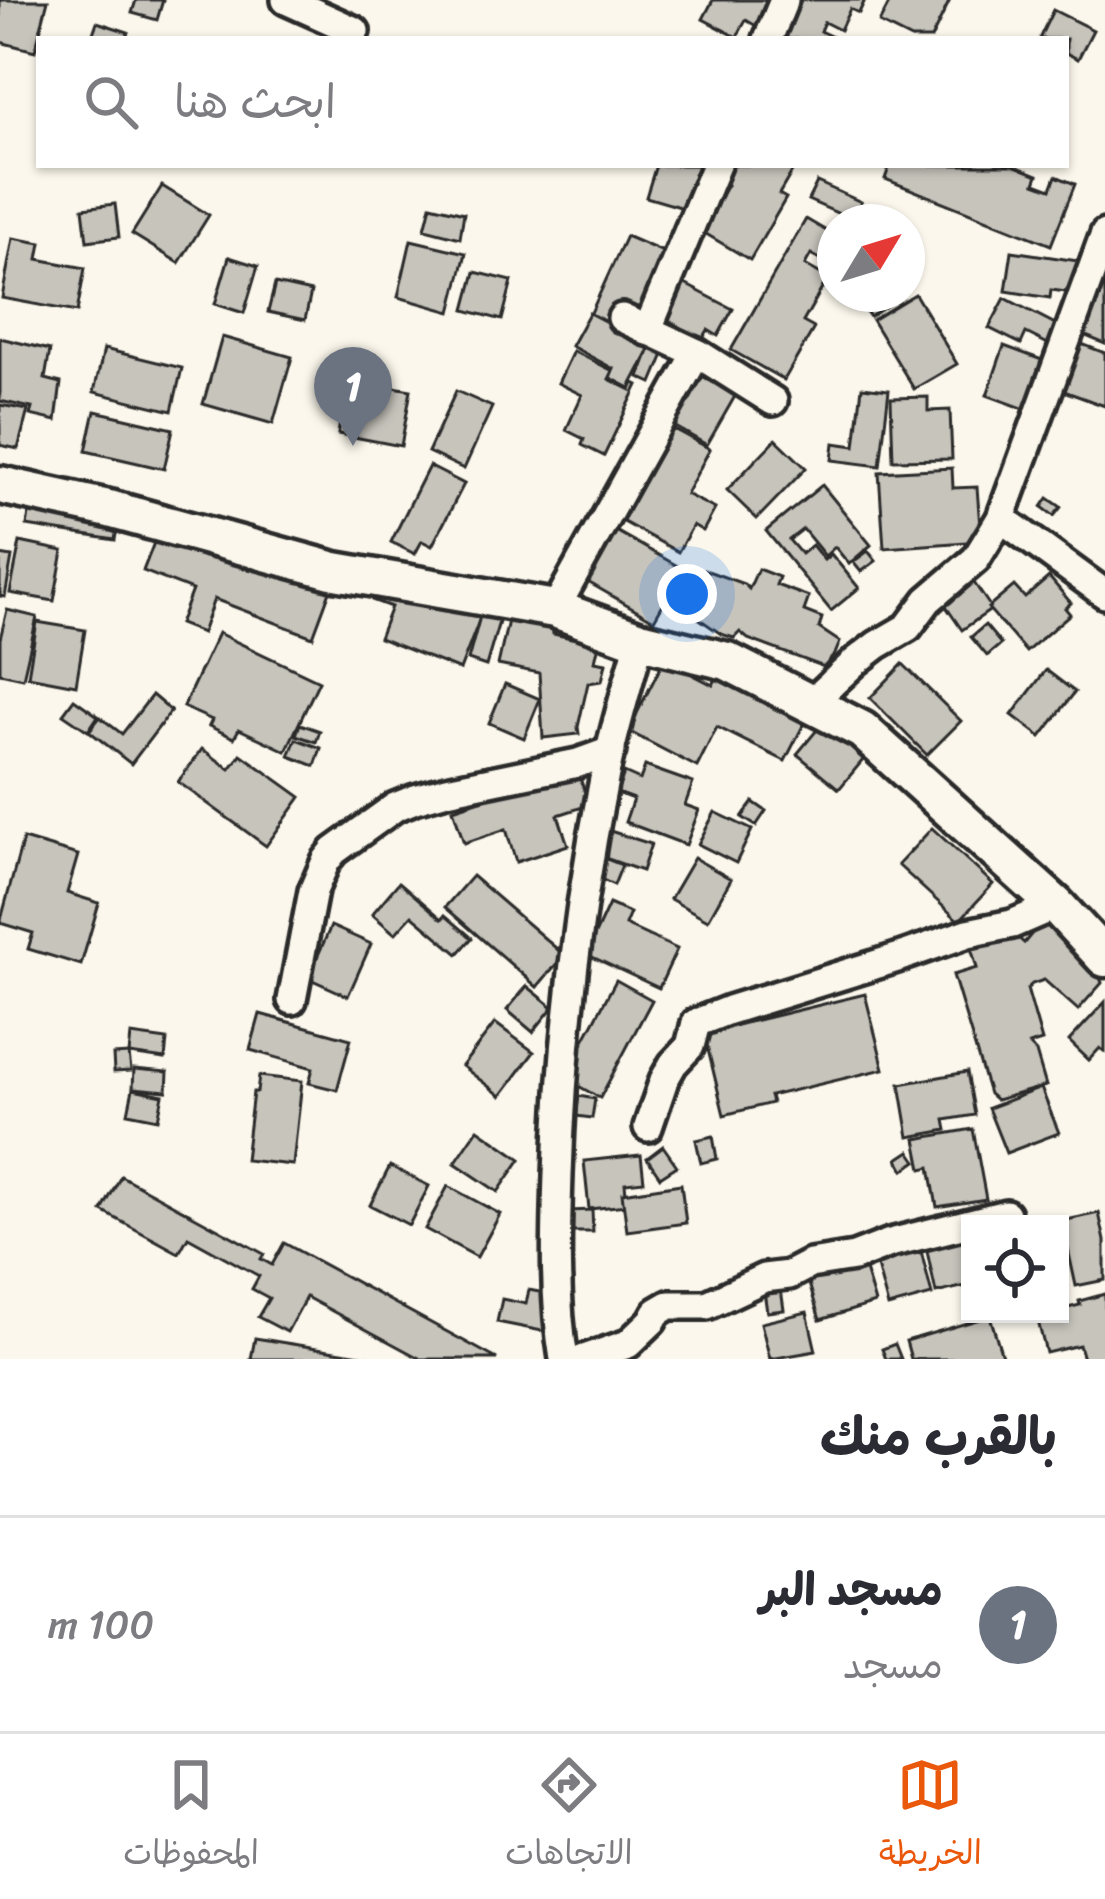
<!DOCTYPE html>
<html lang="ar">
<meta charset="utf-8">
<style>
:root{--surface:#fff;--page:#f2f2f3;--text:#2b2b33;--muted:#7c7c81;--line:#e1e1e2;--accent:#ea580c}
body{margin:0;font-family:Sriracha,"Playpen Sans Arabic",sans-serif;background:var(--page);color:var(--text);direction:rtl}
.controls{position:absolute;right:36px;bottom:36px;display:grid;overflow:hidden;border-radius:0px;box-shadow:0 3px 9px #0004}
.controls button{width:108px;height:108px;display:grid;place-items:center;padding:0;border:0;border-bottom:3px solid var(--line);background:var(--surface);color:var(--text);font:60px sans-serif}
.compass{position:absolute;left:817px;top:204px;width:108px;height:108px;border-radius:50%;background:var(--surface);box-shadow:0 3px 9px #0004;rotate:52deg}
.you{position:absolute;left:687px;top:594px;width:42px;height:42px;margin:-30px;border:9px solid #fff;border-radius:50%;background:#1a73e8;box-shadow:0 0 0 18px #1a73e833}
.badge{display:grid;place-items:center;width:78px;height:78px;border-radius:50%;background:var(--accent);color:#fff;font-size:39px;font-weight:700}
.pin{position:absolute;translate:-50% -99px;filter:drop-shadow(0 3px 6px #0008)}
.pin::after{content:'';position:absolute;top:63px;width:42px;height:36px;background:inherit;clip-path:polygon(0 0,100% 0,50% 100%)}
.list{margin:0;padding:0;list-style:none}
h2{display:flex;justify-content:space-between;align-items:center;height:156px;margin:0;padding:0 48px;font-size:51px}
h2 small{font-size:39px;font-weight:400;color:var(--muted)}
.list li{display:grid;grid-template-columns:78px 1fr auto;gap:36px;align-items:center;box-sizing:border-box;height:216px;padding:0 48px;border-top:3px solid var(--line)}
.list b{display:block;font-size:45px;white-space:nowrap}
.list p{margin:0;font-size:39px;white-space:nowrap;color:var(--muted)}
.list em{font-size:39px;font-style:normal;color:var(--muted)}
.icon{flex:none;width:66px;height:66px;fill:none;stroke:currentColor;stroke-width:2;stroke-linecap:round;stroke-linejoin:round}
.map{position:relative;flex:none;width:1105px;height:1359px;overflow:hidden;direction:ltr}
.search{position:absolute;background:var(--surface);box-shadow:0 3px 9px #0004;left:36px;right:36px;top:36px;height:132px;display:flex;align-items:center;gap:30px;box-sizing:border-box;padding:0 42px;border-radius:0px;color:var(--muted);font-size:45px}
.sheet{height:372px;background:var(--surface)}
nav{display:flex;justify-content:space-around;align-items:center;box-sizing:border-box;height:168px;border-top:3px solid var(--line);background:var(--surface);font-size:33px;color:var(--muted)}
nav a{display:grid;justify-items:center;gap:6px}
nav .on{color:var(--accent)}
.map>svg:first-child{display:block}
.building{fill:#c7c4bc;stroke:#2b2b2b;stroke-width:3}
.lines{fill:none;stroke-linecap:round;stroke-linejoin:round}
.street-casing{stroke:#2b2b2b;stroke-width:36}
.secondary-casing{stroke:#2b2b2b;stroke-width:45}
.street{stroke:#fbf7ec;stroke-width:27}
.secondary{stroke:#fbf7ec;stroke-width:36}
</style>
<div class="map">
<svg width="1105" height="1359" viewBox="0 0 1105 1359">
<rect width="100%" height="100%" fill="#fbf7ec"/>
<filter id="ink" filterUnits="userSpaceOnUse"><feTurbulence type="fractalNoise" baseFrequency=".00833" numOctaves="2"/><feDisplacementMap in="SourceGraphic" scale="24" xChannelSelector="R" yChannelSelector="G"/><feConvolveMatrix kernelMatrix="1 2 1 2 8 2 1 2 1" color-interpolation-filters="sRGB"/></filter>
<g filter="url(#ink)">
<!-- building -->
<g class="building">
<polygon points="0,0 48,0 35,51 0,42"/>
<polygon points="136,0 163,0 157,20 132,13"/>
<polygon points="713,0 782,0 765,31 746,20 737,37 703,19"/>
<polygon points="797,0 865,0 859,13 850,9 840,30 824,22 820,31 837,39 780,39"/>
<polygon points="891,0 950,0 931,39 911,39 879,23"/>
<polygon points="1053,10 1093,30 1078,59 1066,53 1066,39 1039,39"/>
<polygon points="97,22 128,32 126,39 91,39"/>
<polygon points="656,165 704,165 690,210 646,197"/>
<polygon points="731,165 796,165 779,194 786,198 750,260 701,231 727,185 721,181"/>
<polygon points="890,165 1013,165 1038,175 1035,183 1051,189 1056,176 1075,184 1051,245 885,179"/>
<polygon points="817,182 861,202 853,220 808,200"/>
<polygon points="162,186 209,215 179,263 132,234"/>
<polygon points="115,204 119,237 87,241 83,208"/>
<polygon points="431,205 464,213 460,238 425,229"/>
<polygon points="806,219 835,236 835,261 832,266 811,254 805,265 828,278 803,322 814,328 784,380 731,350"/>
<polygon points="626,236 675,257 647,318 618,305 609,324 590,315"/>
<polygon points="13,238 41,243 38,259 85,268 77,312 2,298"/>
<polygon points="411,240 466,253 451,312 398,297"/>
<polygon points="1012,251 1078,261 1074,293 1051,290 1050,298 1006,291"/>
<polygon points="229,257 258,266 244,313 215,304"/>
<polygon points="475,272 512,281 502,320 465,310"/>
<polygon points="681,282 733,309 718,336 708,330 702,340 661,316"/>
<polygon points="275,284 311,292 305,320 268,312"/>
<polygon points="1101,286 1105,287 1105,344 1081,334"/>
<polygon points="853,294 891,294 895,300 870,317"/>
<polygon points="915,294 957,364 914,389 872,320"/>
<polygon points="1005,298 1057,325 1048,344 1026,333 1021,344 989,328"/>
<polygon points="589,313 652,346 630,388 609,377 614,369 571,346"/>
<polygon points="222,337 292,357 273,424 203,404"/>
<polygon points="0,338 50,350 45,379 61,383 56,421 30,415 32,408 0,401"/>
<polygon points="1079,343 1105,353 1105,406 1061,390"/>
<polygon points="651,346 665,352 652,383 639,377"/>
<polygon points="1004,346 1042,360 1025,409 987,395"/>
<polygon points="104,349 182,368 172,411 94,392"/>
<polygon points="573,351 613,371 609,379 631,390 634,383 638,385 604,456 582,445 584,439 566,430 582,395 558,383"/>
<polygon points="697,358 742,384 707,445 662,419"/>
<polygon points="347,379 411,390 401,446 338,434"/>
<polygon points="862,387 889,390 880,466 832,460 834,443 855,446"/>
<polygon points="456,391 492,407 464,469 428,452"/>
<polygon points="928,397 928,411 950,410 952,459 893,460 891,398"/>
<polygon points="0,405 28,410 18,449 0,445"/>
<polygon points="95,411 173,429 164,469 86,451"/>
<polygon points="668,426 710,449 686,494 715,509 703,531 693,525 678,552 618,519"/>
<polygon points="776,439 806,468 757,519 727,490"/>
<polygon points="429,466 464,484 432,546 422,541 415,554 391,542"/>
<polygon points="952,468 953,488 977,487 981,541 884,548 879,472"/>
<polygon points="822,485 871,545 849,564 835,547 825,556 803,529 789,540 801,554 812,545 824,560 831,554 859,588 831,611 766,531"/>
<polygon points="32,495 122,496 115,540 27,526"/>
<polygon points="1048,498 1061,507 1054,516 1042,507"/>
<polygon points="167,509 239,537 243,526 340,564 313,637 214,599 202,633 179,624 192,590 143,571"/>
<polygon points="614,530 683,569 654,620 586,581"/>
<polygon points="20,542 63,551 54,601 10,593"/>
<polygon points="868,551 876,561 861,572 853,562"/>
<polygon points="0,555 12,557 5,597 0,596"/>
<polygon points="758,569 779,577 776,585 809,597 804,611 822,618 819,628 840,642 835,654 824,667 748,639 740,632 734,638 721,634 688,611 705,570 744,584 749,589"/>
<polygon points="382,574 482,613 460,670 379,638 391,607 372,600"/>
<polygon points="968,574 992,609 962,630 938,595"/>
<polygon points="1049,577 1071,603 1065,608 1070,614 1026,652 988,608 1014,586 1025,598"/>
<polygon points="482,609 501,615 486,666 468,660"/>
<polygon points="7,610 37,617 23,678 0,673 0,639"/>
<polygon points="509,616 552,625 553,634 599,644 595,661 606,663 602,681 588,683 578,727 579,734 543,738 539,673 498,665"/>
<polygon points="37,622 85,630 76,685 28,676"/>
<polygon points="985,625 1001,644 987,656 971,637"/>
<polygon points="218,633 319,681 286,751 239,729 234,738 209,726 212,720 183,707"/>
<polygon points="664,660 713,685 717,677 735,686 740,677 810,712 785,761 717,727 697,767 628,731"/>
<polygon points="903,664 961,721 927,755 870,698"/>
<polygon points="1046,670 1075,692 1041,737 1012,715"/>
<polygon points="505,684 540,699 524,738 489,723"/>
<polygon points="152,695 171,711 131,764 89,731 100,717 122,734"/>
<polygon points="74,699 98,716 88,731 63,714"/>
<polygon points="826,719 868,754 839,789 797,754"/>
<polygon points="300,724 320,731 316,742 296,735"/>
<polygon points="296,739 321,748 315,766 289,756"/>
<polygon points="202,749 230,769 241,754 301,797 266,846 178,782"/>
<polygon points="645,766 693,783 685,805 699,810 686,845 625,822 633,799 617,793 624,773 640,780"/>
<polygon points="577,769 589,805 558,815 568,845 516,862 506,829 464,843 453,809"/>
<polygon points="753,802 766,811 756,826 742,817"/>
<polygon points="715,812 752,830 736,863 698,844"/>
<polygon points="932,828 993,884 959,921 898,865"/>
<polygon points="610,831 651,844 642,871 602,857"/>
<polygon points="23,839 78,855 67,893 99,903 81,965 28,949 33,933 0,923"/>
<polygon points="604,858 622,865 614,885 596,877"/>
<polygon points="694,858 731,879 708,920 670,899"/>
<polygon points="472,876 564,955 537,987 445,907"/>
<polygon points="399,882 442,919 445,915 472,938 458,954 412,915 395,934 372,914"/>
<polygon points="609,904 630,913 625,925 677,949 659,988 586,954"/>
<polygon points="1049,913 1098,972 1102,983 1078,1010 1044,980 1032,984 1027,989 1042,1041 1029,1045 1036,1052 1046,1086 996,1100 989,1094 953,975 977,968 971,948 1015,935 1024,943"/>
<polygon points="331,926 371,944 348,996 308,978"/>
<polygon points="616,980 652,1000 600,1098 564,1078"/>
<polygon points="527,986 553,1007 533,1032 507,1010"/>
<polygon points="865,994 884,1069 770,1096 772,1103 724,1115 704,1033"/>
<polygon points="1105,1002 1105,1052 1100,1048 1089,1060 1069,1041"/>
<polygon points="260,1014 351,1039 337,1090 309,1083 313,1068 250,1050"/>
<polygon points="495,1023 534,1052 501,1096 462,1066"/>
<polygon points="131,1035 167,1040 165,1059 129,1054"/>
<polygon points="129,1054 131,1071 114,1072 113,1055"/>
<polygon points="134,1069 168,1072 167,1091 133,1088"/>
<polygon points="967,1072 975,1115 945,1120 947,1130 909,1137 900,1084"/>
<polygon points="259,1076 302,1081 293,1165 245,1160 253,1092 257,1092"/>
<polygon points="1041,1088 1059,1133 1006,1153 988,1108"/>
<polygon points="133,1089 163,1095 158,1119 128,1113"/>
<polygon points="579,1096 595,1099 592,1118 576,1116"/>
<polygon points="478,1129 521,1159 498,1192 455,1163"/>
<polygon points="973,1129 986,1199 937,1207 930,1167 922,1169 916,1139"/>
<polygon points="713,1136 717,1159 701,1163 696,1140"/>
<polygon points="663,1146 677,1166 660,1177 647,1158"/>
<polygon points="910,1151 917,1161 904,1170 898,1159"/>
<polygon points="641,1155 644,1181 625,1183 627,1205 589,1209 584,1161"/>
<polygon points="390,1166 429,1186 409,1225 370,1205"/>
<polygon points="121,1176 264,1254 261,1259 272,1265 284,1243 497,1359 421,1359 306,1297 287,1332 258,1317 269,1298 252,1289 259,1276 188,1237 179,1253 102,1211"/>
<polygon points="681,1184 686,1223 627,1231 622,1193"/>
<polygon points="448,1186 500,1214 477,1257 425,1229"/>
<polygon points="592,1210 593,1232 570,1232 569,1211"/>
<polygon points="1099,1213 1105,1241 1105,1280 1076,1286 1062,1221"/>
<polygon points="963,1233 970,1265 970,1285 936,1293 925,1242"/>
<polygon points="919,1243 932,1295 888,1307 874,1255"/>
<polygon points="1060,1243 1067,1282 1060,1283"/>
<polygon points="862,1260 875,1303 820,1320 807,1277"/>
<polygon points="780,1282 784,1310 767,1312 763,1284"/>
<polygon points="529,1290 554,1295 547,1332 497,1322 502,1299 526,1304"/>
<polygon points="1105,1294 1105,1359 1083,1359 1079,1345 1046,1353 1037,1317 1060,1314 1060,1310 1080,1305 1079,1301"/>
<polygon points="807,1312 816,1351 770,1359 761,1323"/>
<polygon points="990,1316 1003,1359 911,1359 906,1341"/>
<polygon points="255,1338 385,1359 251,1359"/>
<polygon points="895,1344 901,1359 886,1359 882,1349"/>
</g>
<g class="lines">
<!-- street casing -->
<g class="street-casing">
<g id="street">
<polyline points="286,0 355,31"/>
<polyline points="768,39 784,0"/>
<polyline points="622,318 697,353 773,401"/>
<polyline points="647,331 716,165"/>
<polyline points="1001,518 1105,594"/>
<polyline points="555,609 697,353"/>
<polyline points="809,705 855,662 877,645 908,627 928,600 976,559 1001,518 1105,234"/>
<polyline points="292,1000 313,891 326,861 334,851 395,807 415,799 447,790 578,763 611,751"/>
<polyline points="648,1127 664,1080 673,1064 690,1046 696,1023 729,1010 897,958 968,933 1012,924 1056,905"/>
<path d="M564 1359C554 1300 556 1236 558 1175 562 1041 578 906 605 774 614 729 628 685 640 640"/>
<polyline points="584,1359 628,1344 652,1321 657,1312 669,1305 707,1305 764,1278 789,1275 810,1264 854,1257 890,1243 1006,1214"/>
</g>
</g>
<!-- secondary casing -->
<g class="secondary-casing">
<polyline id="secondary" points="0,485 109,509 335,571 555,609 640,640 727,661 862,730 1056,905 1105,958"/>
</g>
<!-- street -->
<use href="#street" class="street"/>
<!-- secondary -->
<use href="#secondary" class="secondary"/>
</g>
</g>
</svg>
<div class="controls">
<button><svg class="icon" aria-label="locate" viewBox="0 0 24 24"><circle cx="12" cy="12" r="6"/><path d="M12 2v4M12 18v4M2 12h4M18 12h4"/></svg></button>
</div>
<svg class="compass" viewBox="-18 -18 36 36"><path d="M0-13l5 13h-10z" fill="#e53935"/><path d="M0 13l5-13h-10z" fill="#7c7c81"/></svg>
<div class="you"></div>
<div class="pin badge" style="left:353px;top:446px;background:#6b7280">1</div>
<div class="search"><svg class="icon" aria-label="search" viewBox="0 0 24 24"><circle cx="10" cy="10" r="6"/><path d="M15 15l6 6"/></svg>ابحث هنا</div>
</div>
<section class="sheet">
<h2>بالقرب منك<small></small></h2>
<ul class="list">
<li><span class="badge" style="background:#6b7280">1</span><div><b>مسجد البر</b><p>مسجد</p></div><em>100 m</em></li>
</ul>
</section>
<nav>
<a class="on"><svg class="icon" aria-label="map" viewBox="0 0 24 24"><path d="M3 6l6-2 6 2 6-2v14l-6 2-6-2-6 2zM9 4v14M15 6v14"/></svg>الخريطة</a>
<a><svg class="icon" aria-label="directions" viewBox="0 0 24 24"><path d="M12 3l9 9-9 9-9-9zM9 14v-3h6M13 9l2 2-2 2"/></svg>الاتجاهات</a>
<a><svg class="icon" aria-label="saved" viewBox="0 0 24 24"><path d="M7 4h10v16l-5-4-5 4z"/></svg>المحفوظات</a>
</nav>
